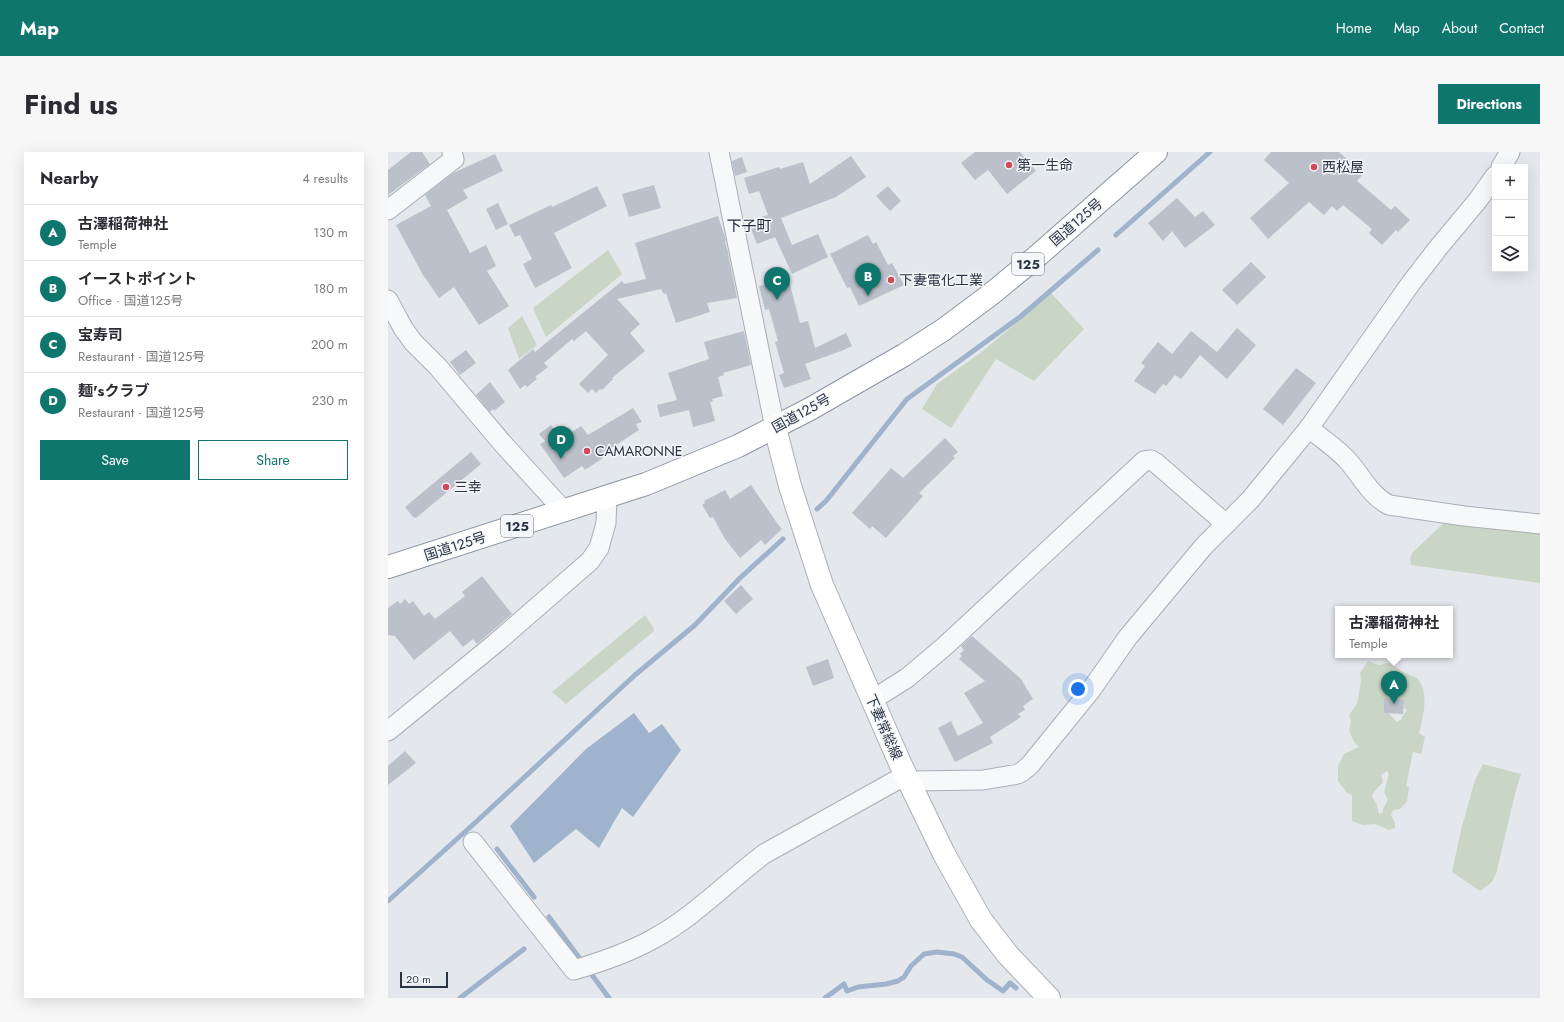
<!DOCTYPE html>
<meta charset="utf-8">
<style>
:root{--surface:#fff;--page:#f7f7f7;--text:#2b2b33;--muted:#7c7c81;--line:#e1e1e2;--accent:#0f766e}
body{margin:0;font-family:Jost,"Noto Sans JP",sans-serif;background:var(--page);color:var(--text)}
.controls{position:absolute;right:12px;top:12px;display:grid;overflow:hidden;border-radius:0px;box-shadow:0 4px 16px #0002}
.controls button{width:36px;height:36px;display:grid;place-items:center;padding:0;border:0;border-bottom:1px solid var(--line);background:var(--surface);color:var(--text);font:20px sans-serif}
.scale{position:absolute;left:12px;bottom:10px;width:48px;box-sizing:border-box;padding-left:4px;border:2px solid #2b3445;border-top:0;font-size:11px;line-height:14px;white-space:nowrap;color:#2b3445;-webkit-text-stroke:3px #f4f6f9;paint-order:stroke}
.you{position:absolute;left:690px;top:537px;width:14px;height:14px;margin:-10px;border:3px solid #fff;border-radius:50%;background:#1a73e8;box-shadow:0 0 0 6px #1a73e833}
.badge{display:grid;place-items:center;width:26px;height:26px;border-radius:50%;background:var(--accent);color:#fff;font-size:13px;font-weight:700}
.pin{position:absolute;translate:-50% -33px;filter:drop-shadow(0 1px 2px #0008)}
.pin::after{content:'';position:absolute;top:21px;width:14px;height:12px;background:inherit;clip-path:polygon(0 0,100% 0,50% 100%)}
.popup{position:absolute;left:947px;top:454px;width:118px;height:52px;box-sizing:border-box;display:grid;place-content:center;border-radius:0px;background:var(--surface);filter:drop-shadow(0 1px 3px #0005);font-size:13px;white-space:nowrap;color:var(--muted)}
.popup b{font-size:15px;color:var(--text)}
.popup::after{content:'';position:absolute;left:50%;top:100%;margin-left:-8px;border:8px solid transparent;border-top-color:var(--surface)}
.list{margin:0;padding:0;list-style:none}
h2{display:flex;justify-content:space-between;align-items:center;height:52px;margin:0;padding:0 16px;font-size:17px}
h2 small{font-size:13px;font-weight:400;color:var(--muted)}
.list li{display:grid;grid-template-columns:26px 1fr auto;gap:12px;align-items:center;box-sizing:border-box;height:56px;padding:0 16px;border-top:1px solid var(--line)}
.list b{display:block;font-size:15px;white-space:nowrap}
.list p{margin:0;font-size:13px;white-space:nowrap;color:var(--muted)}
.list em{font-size:13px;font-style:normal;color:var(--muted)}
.actions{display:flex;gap:8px;padding:12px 16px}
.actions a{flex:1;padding:9px 0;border:1px solid var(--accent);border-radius:0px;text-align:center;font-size:14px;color:var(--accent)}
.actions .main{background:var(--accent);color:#fff}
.icon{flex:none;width:22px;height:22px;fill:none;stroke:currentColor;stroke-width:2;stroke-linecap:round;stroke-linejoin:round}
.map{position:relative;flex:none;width:1152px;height:846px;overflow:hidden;border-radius:0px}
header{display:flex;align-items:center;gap:24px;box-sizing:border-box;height:56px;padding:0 20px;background:var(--accent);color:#fff}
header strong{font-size:19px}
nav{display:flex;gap:22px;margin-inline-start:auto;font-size:14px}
.intro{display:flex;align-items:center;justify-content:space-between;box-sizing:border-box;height:96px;padding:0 24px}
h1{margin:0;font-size:28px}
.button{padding:10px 18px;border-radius:0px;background:var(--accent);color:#fff;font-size:14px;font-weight:700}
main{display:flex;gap:24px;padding:0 24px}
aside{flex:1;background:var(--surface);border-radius:0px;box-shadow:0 4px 16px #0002}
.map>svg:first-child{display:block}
.green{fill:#c9d6c5;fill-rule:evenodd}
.water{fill:#9fb4cc}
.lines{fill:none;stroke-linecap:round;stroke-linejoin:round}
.stream{stroke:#9fb4cc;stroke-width:5}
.building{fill:#bbc0ca}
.minor-casing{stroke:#a9aeb7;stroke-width:21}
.secondary-casing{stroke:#a9aeb7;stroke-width:24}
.trunk-casing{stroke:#8b94a3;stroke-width:24}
.minor{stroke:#f7f8fa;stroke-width:19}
.secondary{stroke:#fff;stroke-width:22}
.trunk{stroke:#fff;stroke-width:22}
.poi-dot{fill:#d1495b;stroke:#f4f6f9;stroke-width:1.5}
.labels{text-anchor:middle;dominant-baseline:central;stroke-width:3;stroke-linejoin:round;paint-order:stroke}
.shield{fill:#f4f6f9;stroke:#676e7b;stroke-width:1}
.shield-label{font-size:13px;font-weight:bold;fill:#2b3445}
.poi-label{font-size:14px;fill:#2b3445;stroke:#f4f6f9;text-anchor:start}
.street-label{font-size:14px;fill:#2b3445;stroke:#f4f6f9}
.neighbourhood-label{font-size:15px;fill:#1d2536;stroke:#f4f6f9}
</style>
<header>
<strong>Map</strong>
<nav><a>Home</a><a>Map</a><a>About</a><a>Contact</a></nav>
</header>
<div class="intro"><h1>Find us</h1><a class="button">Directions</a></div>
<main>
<aside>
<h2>Nearby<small>4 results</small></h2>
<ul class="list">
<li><span class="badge">A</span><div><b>古澤稲荷神社</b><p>Temple</p></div><em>130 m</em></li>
<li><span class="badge">B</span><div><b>イーストポイント</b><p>Office · 国道125号</p></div><em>180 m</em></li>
<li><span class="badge">C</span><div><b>宝寿司</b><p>Restaurant · 国道125号</p></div><em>200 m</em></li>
<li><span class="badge">D</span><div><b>麺'sクラブ</b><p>Restaurant · 国道125号</p></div><em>230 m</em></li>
</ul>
<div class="actions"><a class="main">Save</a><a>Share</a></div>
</aside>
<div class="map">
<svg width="1152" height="846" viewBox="0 0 1152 846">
<rect width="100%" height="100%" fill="#e4e7ec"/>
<!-- green -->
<g class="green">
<polygon points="220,98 234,122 158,185 145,156"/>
<polygon points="663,141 696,177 646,229 608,207 563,276 534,257 549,232 595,199"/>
<polygon points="134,164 149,193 131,207 120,176"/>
<polygon points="1057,370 1152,378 1152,431 1023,413 1022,407 1024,401"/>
<polygon points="257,463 265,475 266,479 178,552 164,540"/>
<path d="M980 509C983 510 989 513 992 513 994 513 996 511 998 511 1006 512 1010 518 1017 521 1021 523 1025 524 1029 526 1042 539 1035 566 1031 581L1037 585 1033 602 1025 600 1018 634 1021 635 1019 649 1012 657 1005 658 1003 663 1007 671V676L1001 678 987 672 975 673 964 669V643L959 641 950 629V614L956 602 971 595 966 590 961 578 963 569 961 563 969 552 973 530 972 521ZM997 547 1016 548V556L1019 558 1014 565V567L1009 570 1000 561H996ZM999 619 1001 622 996 640 1000 648 995 657V660L991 662 989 653 984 644 986 640 995 630 993 623Z"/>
<polygon points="1095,612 1133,622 1127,642 1108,722 1104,730 1092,739 1064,720 1073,678 1087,628"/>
</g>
<!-- water -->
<polygon class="water" points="246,561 261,581 274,572 293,598 245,665 234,656 211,696 188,677 146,711 122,674 198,597"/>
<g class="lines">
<!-- stream -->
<g class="stream">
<polyline points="728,83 822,0"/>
<polyline points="429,357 438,349 519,247 632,165 710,98"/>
<polyline points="109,697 146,745"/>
<polyline points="0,749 89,669 247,523 307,473 352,426 395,387"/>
<polyline points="161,765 193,808"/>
<polyline points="204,823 221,846"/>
<polyline points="72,846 136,797"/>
<polyline points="437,846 456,832 459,839 470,835 498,832 510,829 516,825 523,814 536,802 549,800 566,802 574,805 599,828 615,839 622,831 628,836"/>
</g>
</g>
<!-- building -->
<g class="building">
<polygon points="23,0 34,0 42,12 0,43 0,18"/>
<polygon points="587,0 632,0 648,19 619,42 600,18 587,28 573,11"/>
<polygon points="883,0 951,0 975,22 969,29 1003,58 1007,54 1022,68 1010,80 1008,78 994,93 981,81 984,77 955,53 949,59 944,54 936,63 921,50 880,87 862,66 901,31 876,8"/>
<polygon points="107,2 115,19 75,38 80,46 59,58 82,101 98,93 108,114 99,119 121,154 91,173 66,135 51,146 35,123 8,73 43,54 37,43 65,21"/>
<polygon points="463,4 478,25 448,45 393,66 404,93 430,82 440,105 404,122 387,85 369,92 363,77 376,73 373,65 380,63 371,39 361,42 356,26 391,15 392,17 415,10 422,32"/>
<polygon points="354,5 359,20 347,24 344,9"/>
<polygon points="266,33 273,56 241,65 234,42"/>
<polygon points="209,34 219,54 166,81 184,116 147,136 135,112 144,107 132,83 127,85 121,73 163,53 164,55"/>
<polygon points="500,34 513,49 502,59 488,44"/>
<polygon points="789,46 807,65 815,59 827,73 797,96 784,79 775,89 760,71"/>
<polygon points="110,51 120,72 108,78 98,57"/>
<polygon points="330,64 338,88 337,90 340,100 349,146 319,151 322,160 288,171 278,141 276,142 273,137 229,147 252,172 242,181 257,199 224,226 225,227 214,238 212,237 208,241 204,237 200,241 191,232 220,203 198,179 186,189 184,187 156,211 160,215 147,225 149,227 139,235 137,233 132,237 120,218 145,197 147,200 234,129 236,132 258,127 247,91"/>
<polygon points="480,83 485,92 488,90 500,113 504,111 516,133 471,154 462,135 459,136 442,102"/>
<polygon points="863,110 878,125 849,153 834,138"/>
<polygon points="400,125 412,171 420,169 427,196 458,181 464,194 453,199 417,212 423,227 396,236 391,223 396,221 387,190 390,189 381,157 377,158 371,134 379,132 378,130"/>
<polygon points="849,176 868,193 839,227 812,203 793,227 787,223 778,234 775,232 767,242 746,229 757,214 753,211 770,190 784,202 803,179 829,200"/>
<polygon points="356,179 363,213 335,221 336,223 330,225 335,244 324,247 325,249 322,250 327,269 305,275 301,258 272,265 269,253 289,248 280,221 321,207 316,190"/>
<polygon points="78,198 88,211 72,223 62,210"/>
<polygon points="908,216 928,231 895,273 875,257"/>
<polygon points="102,230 117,250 106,259 105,257 102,260 88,243"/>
<polygon points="245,256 254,270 248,272 251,278 213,303 215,306 197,318 194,314 176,326 152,292 157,289 151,282 163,273 173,287 193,274 200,283"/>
<polygon points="557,286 570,300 565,304 567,306 531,341 535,344 498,386 484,374 482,377 464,361 503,316 515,326"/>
<polygon points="83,300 93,312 28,366 25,365 17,355"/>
<polygon points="363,333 389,371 394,377 377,393 373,388 352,406 337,387 325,365 322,366 314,353 317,351 316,349 337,338 342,347"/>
<polygon points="94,424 124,462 89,492 85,487 75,495 62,479 26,508 7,484 0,483 0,456 10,449 12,452 17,447 21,452 25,449 36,464 41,460 47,467 77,444 74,440"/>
<polygon points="353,433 365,447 348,462 336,449"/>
<polygon points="584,484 633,527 645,547 635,554 637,558 630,562 633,565 602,585 605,591 567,610 550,576 563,569 570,584 595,571 576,541 597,529 571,507 574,504 572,502 576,498 573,494"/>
<polygon points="440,507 446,526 425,534 418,515"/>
<polygon points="996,546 1016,548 1015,562 996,561"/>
<polygon points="17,599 28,611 0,633 0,614"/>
</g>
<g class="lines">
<!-- minor casing -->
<g class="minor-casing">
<g id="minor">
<polyline points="331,0 387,276"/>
<polyline points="1113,15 1122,0"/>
<polyline points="0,58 66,7 64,0"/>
<polyline points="0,148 15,176 25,190 50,215 116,293 176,359"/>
<path d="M921 276C934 287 950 297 961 310 974 325 983 344 1001 353L1076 364 1152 372"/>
<polyline points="484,548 519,526 557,494 756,309 763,308 768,311 838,372"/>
<polyline points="0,579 109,490 202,409 211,396 218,371 219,346"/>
<polyline points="521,629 595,628 630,622 635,619 642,613 703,538 740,485 816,394 862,348 921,276 1023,131 1050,96 1090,48 1107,24"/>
<path d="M85 690 186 818C213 810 240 801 265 787 306 765 339 730 376 702L518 623"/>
</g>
</g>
<!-- secondary casing -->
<g class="secondary-casing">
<polyline id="secondary" points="387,276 402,334 434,433 512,611 556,702 593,768 620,803 661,846"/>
</g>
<!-- trunk casing -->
<g class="trunk-casing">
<polyline id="trunk" points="0,415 258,332 350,294 422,257 516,203 555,178 602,143 647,106 768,0"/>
</g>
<!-- minor -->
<use href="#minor" class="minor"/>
<!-- secondary -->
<use href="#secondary" class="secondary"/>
<!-- trunk -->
<use href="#trunk" class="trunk"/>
</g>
<!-- markers -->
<g class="poi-dot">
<circle cx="621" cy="13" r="4"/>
<circle cx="926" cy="15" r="4"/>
<circle cx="503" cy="128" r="4"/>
<circle cx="199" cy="299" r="4"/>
<circle cx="58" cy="335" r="4"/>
</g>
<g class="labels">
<!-- shield labels -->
<g class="shield">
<rect x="624" y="101" width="32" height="22" rx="3"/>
<rect x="113" y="363" width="32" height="22" rx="3"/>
</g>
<g class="shield-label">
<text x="640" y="112">125</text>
<text x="129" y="374">125</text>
</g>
<!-- poi labels -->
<g class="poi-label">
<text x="629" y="13">第一生命</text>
<text x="934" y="15">西松屋</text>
<text x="511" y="128">下妻電化工業</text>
<text x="207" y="299">CAMARONNE</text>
<text x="66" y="335">三幸</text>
</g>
<!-- street labels -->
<g class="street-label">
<text transform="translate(688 70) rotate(-41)">国道125号</text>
<text transform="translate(413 261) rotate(-29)">国道125号</text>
<text transform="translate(67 394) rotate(-18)">国道125号</text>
<text transform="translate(496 575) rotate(66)">下妻常総線</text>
</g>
<!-- neighbourhood labels -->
<g class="neighbourhood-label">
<text x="361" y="74">下子町</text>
</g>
</g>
</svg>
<div class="controls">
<button>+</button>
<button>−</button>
<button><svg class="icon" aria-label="layers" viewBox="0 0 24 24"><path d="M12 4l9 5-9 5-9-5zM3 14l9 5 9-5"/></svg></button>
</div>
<div class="scale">20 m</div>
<div class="you"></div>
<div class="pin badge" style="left:1006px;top:552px">A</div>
<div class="popup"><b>古澤稲荷神社</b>Temple</div>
<div class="pin badge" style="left:480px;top:144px">B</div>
<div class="pin badge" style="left:389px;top:148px">C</div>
<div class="pin badge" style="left:173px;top:307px">D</div>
</div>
</main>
